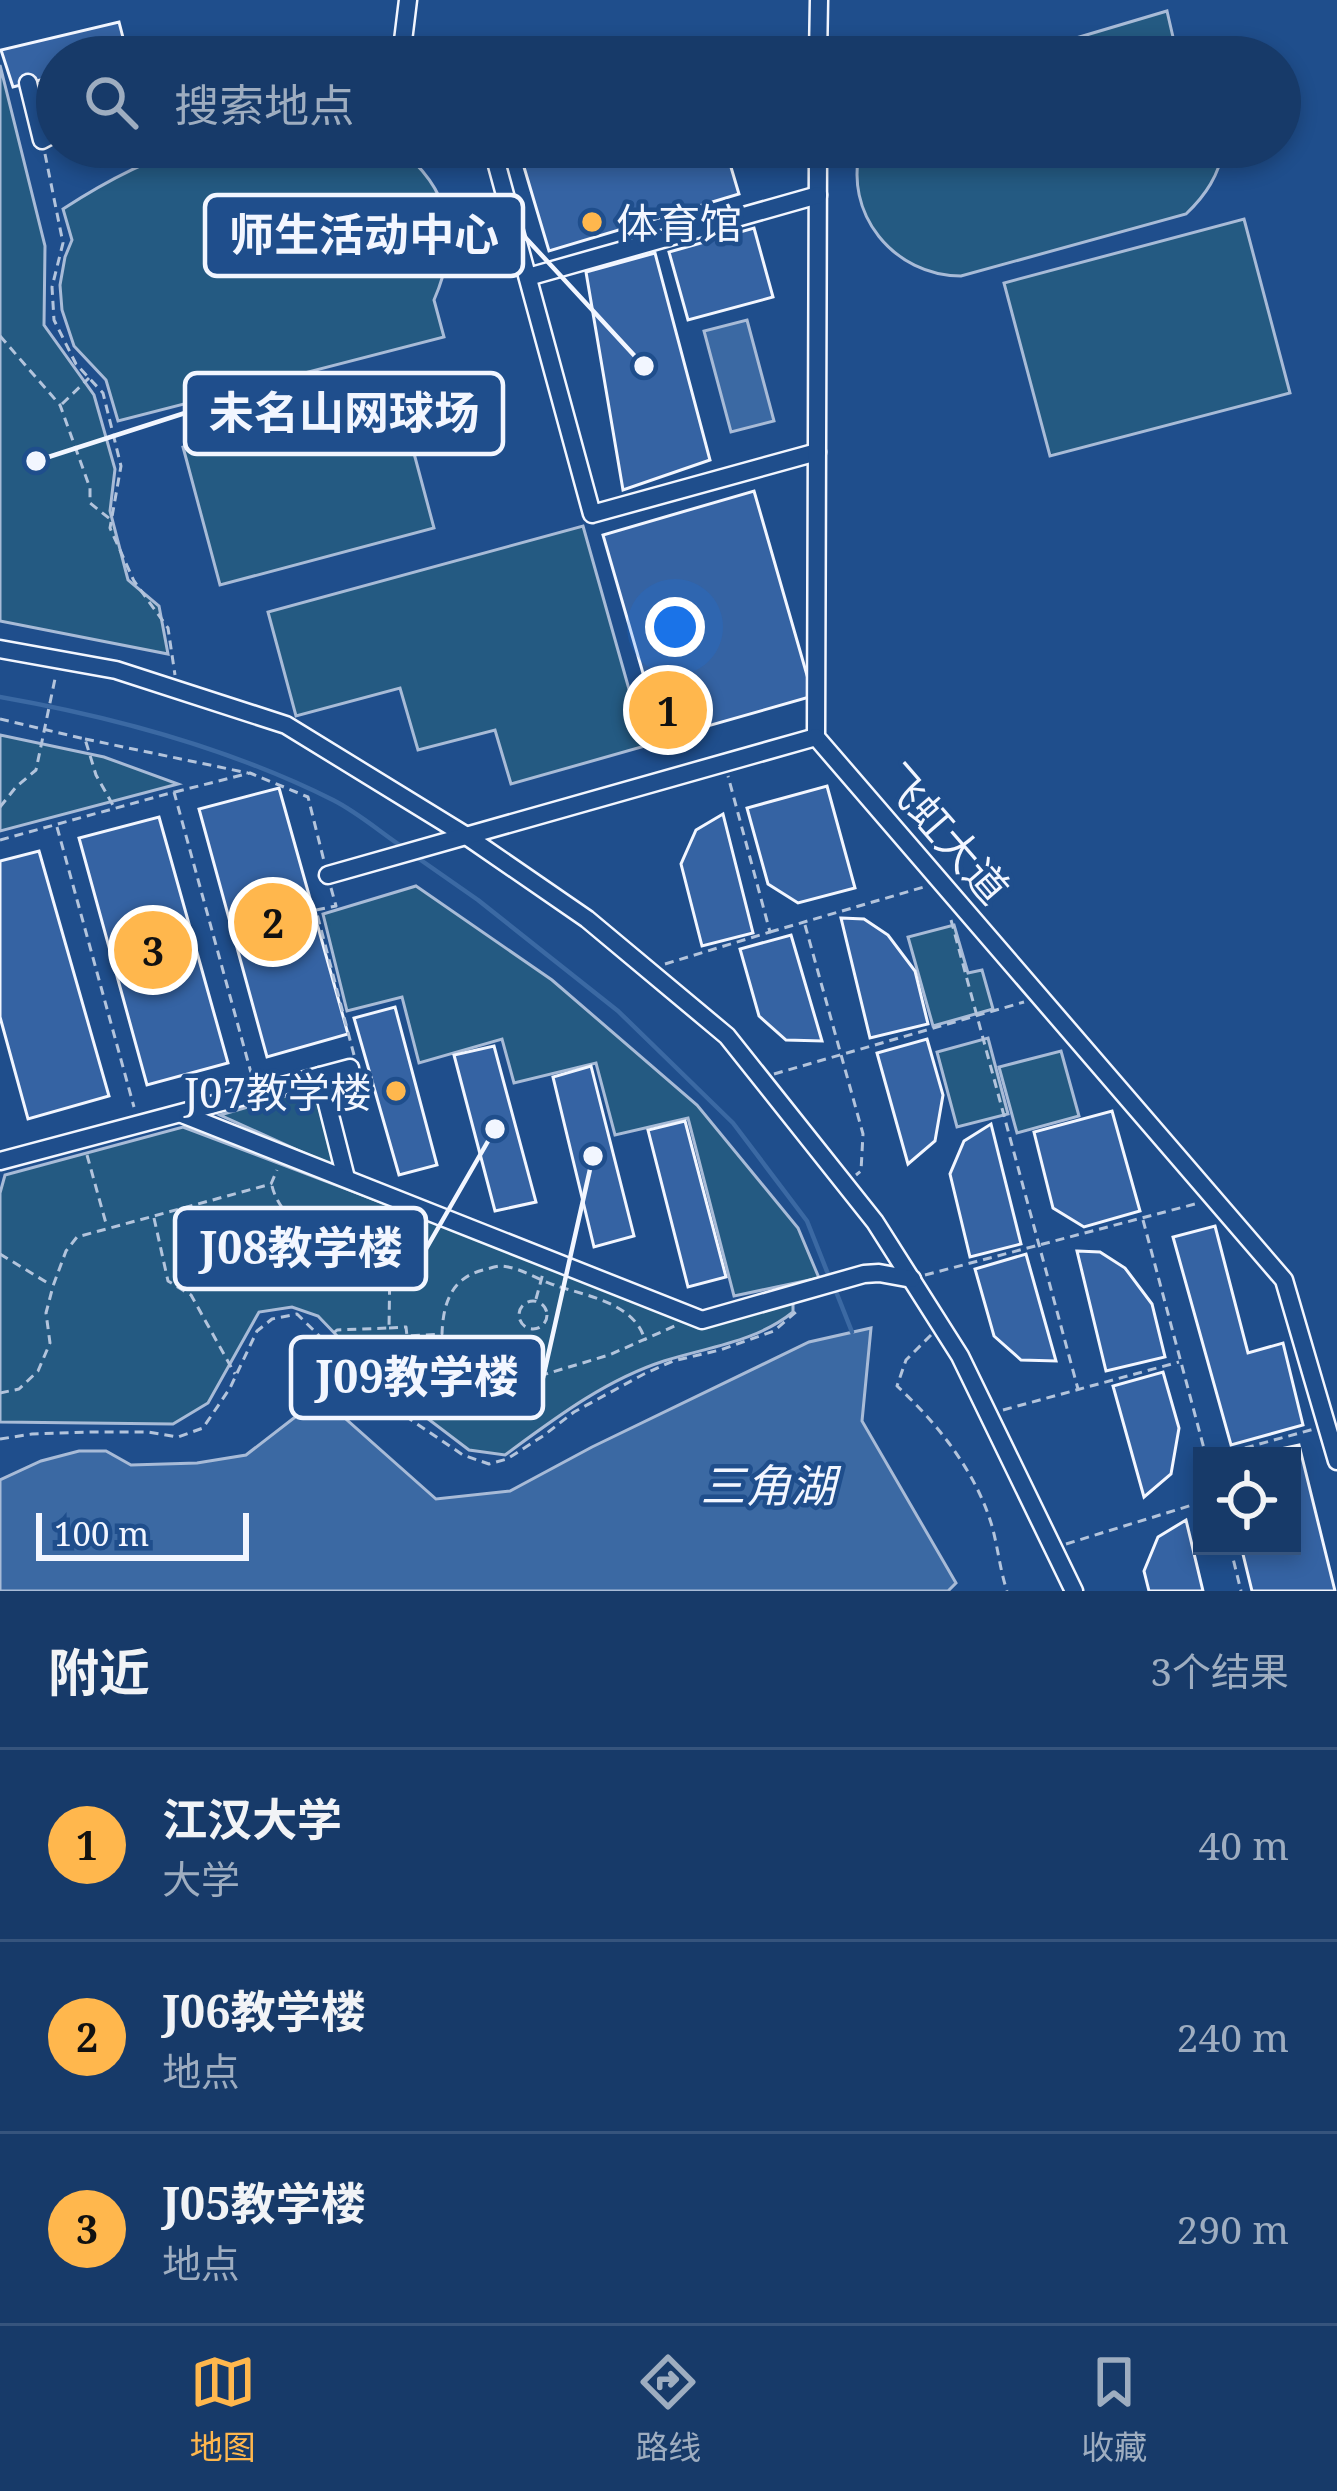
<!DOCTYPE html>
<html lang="zh">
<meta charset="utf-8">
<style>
:root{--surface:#173a69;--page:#244571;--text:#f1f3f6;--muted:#9eadc0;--line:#36547d;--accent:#ffb74d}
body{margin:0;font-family:"Noto Serif","Noto Sans SC",serif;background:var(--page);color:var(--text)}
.controls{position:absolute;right:36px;bottom:36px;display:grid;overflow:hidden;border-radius:0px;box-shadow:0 6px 18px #0003}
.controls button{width:108px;height:108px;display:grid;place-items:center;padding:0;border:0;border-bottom:3px solid var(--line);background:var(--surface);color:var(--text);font:60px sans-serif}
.scale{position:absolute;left:36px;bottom:30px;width:213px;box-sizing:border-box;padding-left:12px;border:6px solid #f2f6ff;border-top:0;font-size:33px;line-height:42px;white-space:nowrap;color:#f2f6ff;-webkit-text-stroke:9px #1f4e8c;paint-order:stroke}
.you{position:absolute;left:675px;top:627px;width:42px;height:42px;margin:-30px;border:9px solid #fff;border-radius:50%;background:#1a73e8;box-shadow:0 0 0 18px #1a73e833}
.badge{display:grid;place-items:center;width:78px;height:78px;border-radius:50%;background:var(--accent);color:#111;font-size:39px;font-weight:700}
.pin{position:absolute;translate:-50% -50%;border:6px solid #fff;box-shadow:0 3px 12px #0006}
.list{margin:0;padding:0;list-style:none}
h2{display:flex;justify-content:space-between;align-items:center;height:156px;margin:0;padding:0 48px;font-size:51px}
h2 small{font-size:39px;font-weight:400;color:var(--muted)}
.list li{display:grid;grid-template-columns:78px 1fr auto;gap:36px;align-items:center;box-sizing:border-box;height:192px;padding:0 48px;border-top:3px solid var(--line)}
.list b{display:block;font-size:45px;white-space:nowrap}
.list p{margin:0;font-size:39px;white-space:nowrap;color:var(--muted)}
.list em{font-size:39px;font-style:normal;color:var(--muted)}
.icon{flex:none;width:66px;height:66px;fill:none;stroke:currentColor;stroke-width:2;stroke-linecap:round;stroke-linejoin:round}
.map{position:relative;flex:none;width:1337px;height:1591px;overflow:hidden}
.search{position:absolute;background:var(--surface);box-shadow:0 6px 18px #0003;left:36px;right:36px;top:36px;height:132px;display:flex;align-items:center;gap:30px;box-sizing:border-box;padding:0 42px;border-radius:66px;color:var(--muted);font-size:45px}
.sheet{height:732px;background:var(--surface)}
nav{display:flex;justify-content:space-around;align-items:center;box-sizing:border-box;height:168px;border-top:3px solid var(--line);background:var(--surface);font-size:33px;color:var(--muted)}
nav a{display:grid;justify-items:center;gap:6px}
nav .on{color:var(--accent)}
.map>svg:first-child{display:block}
.green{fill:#245a82;stroke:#a8bbd7;stroke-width:3}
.water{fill:#3b69a3;stroke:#a8bbd7;stroke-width:3}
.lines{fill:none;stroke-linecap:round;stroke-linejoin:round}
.stream{stroke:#3b69a3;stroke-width:4.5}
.building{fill:#3563a3;stroke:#f2f6ff;stroke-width:3}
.minor-casing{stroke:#f2f6ff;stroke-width:21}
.path{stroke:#b3c4dc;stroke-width:3;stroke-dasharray:9 6;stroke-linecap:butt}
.minor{stroke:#1f4e8c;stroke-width:16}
.poi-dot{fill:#ffb74d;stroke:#1f4e8c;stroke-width:4.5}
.labels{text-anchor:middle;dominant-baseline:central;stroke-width:9;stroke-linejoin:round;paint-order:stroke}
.poi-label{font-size:42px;fill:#f2f6ff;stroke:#1f4e8c;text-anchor:start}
.street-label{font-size:42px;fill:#f2f6ff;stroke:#1f4e8c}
.water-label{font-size:45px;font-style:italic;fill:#f2f6ff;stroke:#1f4e8c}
.leader{fill:none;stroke:#f2f6ff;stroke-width:4.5}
.callout-dot{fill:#f2f6ff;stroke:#1f4e8c;stroke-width:4.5}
.callout{fill:#1f4e8c;stroke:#f2f6ff;stroke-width:4.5}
.callout-label{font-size:45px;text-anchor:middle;font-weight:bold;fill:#f2f6ff}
</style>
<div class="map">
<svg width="1337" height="1591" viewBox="0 0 1337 1591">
<rect width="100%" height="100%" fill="#1f4e8c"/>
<!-- green -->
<g class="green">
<polygon points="1167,11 1173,37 1196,57 1012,57"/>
<polygon points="0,65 45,246 44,325 94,395 115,469 110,511 128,580 159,606 168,654 0,621"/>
<path d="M192 147H397C451 189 461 238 434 300L444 337 118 421 106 380 74 346 62 310 60 285 65 257 72 240 63 209C103 183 146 159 192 147Z"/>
<path d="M861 147H1224C1219 175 1206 195 1186 214L961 276C894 276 842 213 861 147Z"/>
<polygon points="1244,219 1290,393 1050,456 1004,283"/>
<polygon points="397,390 434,528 220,585 183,447"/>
<polygon points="583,526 645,746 511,784 495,730 418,750 400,688 296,716 268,612"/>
<polygon points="0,735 104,757 178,784 0,831"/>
<polygon points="416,886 552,980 697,1105 798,1228 819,1278 734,1296 688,1118 615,1135 596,1063 514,1083 502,1039 419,1063 402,997 347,1011 323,914"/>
<polygon points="954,925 968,973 982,970 993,1009 933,1026 908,937"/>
<polygon points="988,1038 1008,1114 957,1127 937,1052"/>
<polygon points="1061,1051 1079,1116 1017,1133 999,1067"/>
<polygon points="314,1088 335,1167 220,1115"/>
<path d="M183 1127 705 1325 793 1298V1312C756 1342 708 1347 664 1361 605 1380 554 1419 505 1455L469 1450 386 1387 318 1316 292 1307 259 1312 208 1403 173 1424 0 1422V1193L5 1175Z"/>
</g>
<!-- water -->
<g class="water">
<polygon points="747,320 774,421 731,432 704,331"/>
<polygon points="871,1328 862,1421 956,1583 948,1591 0,1591 0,1480 41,1461 79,1451 106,1451 131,1465 197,1463 246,1455 321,1397 436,1499 510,1491 592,1447 809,1342"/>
</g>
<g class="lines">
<!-- stream -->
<g class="stream">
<path d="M0 697C114 717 229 748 333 800 357 812 379 831 401 846"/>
<polyline points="415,856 478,900 618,1011 733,1123 807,1221 830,1279"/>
<polyline points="835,1289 852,1332"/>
</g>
</g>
<!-- building -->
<g class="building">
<polygon points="119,22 128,57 57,57 57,102 47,105 40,80 13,87 1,50"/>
<polygon points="518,147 725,147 739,194 549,251"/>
<polygon points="754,228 773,297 688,320 669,252"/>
<polygon points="655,253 710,460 623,490 586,272"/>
<polygon points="754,491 813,696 662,739 603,535"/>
<polygon points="827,786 855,888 798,903 768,884 747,808"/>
<polygon points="279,788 348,1034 267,1057 199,809"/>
<polygon points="723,814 753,933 702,946 681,864 696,830"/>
<polygon points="159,817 228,1063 147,1085 79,838"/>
<polygon points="39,851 109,1096 28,1119 0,1017 0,861"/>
<polygon points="841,918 864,919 888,935 915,971 928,1024 870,1038"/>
<polygon points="791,935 822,1041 786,1040 759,1016 740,949"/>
<polygon points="395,1007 437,1165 399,1175 354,1018"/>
<polygon points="927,1039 943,1095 935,1141 908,1164 877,1053"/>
<polygon points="494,1046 536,1202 495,1211 454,1055"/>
<polygon points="591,1066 634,1236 594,1247 553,1077"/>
<polygon points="1112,1111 1140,1211 1084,1227 1053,1208 1034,1132"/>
<polygon points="685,1121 726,1277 688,1287 648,1130"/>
<polygon points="991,1124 1021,1244 970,1257 950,1174 964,1141"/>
<polygon points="1215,1226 1248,1353 1283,1343 1303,1425 1231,1445 1173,1237"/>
<polygon points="1077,1251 1100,1252 1125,1268 1152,1304 1165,1357 1106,1371"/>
<polygon points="1026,1254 1056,1361 1021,1360 994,1336 975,1269"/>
<polygon points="1163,1372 1179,1428 1171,1474 1144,1497 1113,1386"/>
<polygon points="1299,1445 1335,1591 1252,1591 1241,1546 1292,1546 1292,1456 1249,1456"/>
<polygon points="1186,1520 1203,1591 1149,1591 1144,1571 1158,1537"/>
</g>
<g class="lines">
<!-- minor casing -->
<g class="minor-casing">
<g id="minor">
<polyline points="401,57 408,0"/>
<polyline points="818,57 819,0"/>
<polyline points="28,83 42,140 57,132"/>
<polyline points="492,147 592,514 817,452"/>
<polyline points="818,147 816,737 1284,1280 1337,1461"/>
<polyline points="528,277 818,195"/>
<polyline points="0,649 116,670 286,725 465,835 587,919 727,1036 875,1222 960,1356 1074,1591"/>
<polyline points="328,875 816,737"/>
<polyline points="320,1076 346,1178"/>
<polyline points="182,1114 702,1320 864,1274 879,1273 912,1279"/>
<polyline points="0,1161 350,1068"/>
</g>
</g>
<!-- path -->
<g class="path">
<polyline points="45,154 63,243 52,287 54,320 76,364 103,393 121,466 110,528 134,581 168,628 175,675"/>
<polyline points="0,336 60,405 90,488 90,503 110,519"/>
<polyline points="62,404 89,378"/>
<polyline points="0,719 85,739 96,775 114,807"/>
<polyline points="85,739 248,773"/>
<polyline points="175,792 250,773 308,797 324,861"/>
<polyline points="0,807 16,787 36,770 56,674"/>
<polyline points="57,827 134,1107"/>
<polyline points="0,840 174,792 253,1080"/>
<polyline points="331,888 336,906 316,910 354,1055"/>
<polyline points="951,920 1078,1389"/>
<polyline points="805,925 863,1134 861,1171 856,1175"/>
<polyline points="770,932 924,887"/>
<polyline points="665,964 770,932 728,776"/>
<polyline points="774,1074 1024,1002"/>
<polyline points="87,1155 107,1227"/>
<path d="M272 1186C279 1215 314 1245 345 1248 354 1248 367 1244 376 1243L390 1260 389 1328 337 1330 326 1340"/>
<polyline points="154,1218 168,1281 191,1295 235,1374"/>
<polyline points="1143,1220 1206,1456"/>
<polyline points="376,1241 390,1212"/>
<polyline points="0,1254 51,1285"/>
<polyline points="925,1275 1195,1204"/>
<polyline points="536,1299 543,1273"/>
<circle cx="533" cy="1315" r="14"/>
<path d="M389 1328 406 1327 407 1336 442 1334C443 1304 451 1278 483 1270 487 1269 497 1266 501 1266 519 1267 537 1279 554 1285 586 1296 636 1303 645 1341"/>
<path d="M931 1335 906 1360 897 1386C938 1424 976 1472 992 1526 998 1548 1000 1570 1007 1591"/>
<polyline points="442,1336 454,1363 486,1381 536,1377 609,1355 677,1325"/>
<polyline points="0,1393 19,1389 38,1371 50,1343 46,1313 53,1286 66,1251 77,1237 271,1184 277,1170"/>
<polyline points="1003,1410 1179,1362"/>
<polyline points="0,1439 32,1434 92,1432 148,1432 178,1437 203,1428 230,1388 257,1331 272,1319 297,1314 392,1407 463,1455 489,1464 507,1459 543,1436 574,1412 644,1374 673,1361 720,1350 774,1331 797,1311"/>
<polyline points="1216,1456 1314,1429"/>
<polyline points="1066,1544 1202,1502"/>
<polyline points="1230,1546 1241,1591"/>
</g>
<!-- minor -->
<use href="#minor" class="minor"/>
</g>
<!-- markers -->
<g class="poi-dot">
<circle cx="592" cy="222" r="12"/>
<circle cx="396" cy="1091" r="12"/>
</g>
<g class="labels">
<!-- poi labels -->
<g class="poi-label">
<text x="616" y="222">体育馆</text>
<text x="372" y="1091" text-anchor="end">J07教学楼</text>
</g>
<!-- street labels -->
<g class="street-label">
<text transform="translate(946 833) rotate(49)">飞虹大道</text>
</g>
<!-- water labels -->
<g class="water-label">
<text x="768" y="1484">三角湖</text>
</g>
</g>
<!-- callouts -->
<path class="leader" d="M644 366L523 235M36 461L185 413M495 1129L426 1249M593 1156L543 1378"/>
<g class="callout-dot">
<circle cx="644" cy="366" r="12"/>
<circle cx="36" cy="461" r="12"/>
<circle cx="495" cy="1129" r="12"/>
<circle cx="593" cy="1156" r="12"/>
</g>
<g class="callout">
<rect x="205" y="195" width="318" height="81" rx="12"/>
<rect x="185" y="373" width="318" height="81" rx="12"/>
<rect x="175" y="1208" width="251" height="81" rx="12"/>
<rect x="291" y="1337" width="252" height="81" rx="12"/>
</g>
<g class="callout-label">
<text x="364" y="251">师生活动中心</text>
<text x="344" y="429">未名山网球场</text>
<text x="301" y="1264">J08教学楼</text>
<text x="417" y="1393">J09教学楼</text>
</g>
</svg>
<div class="controls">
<button><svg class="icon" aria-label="locate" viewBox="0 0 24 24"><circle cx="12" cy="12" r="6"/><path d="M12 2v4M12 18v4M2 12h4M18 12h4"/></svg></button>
</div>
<div class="scale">100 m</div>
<div class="you"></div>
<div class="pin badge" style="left:668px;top:710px">1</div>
<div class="pin badge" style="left:273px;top:922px">2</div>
<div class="pin badge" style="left:153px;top:950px">3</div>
<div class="search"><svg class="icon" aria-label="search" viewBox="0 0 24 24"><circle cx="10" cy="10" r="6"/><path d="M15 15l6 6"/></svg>搜索地点</div>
</div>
<section class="sheet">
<h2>附近<small>3个结果</small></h2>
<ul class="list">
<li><span class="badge">1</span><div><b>江汉大学</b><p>大学</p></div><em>40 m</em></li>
<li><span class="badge">2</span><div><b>J06教学楼</b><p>地点</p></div><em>240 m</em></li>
<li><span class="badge">3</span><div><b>J05教学楼</b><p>地点</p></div><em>290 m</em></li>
</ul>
</section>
<nav>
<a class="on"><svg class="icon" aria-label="map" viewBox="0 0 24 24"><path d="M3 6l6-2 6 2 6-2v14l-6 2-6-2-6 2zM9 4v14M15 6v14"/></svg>地图</a>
<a><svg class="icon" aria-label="directions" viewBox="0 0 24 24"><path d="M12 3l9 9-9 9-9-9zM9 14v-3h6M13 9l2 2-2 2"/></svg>路线</a>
<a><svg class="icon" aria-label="saved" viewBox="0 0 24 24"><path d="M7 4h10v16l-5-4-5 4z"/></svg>收藏</a>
</nav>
